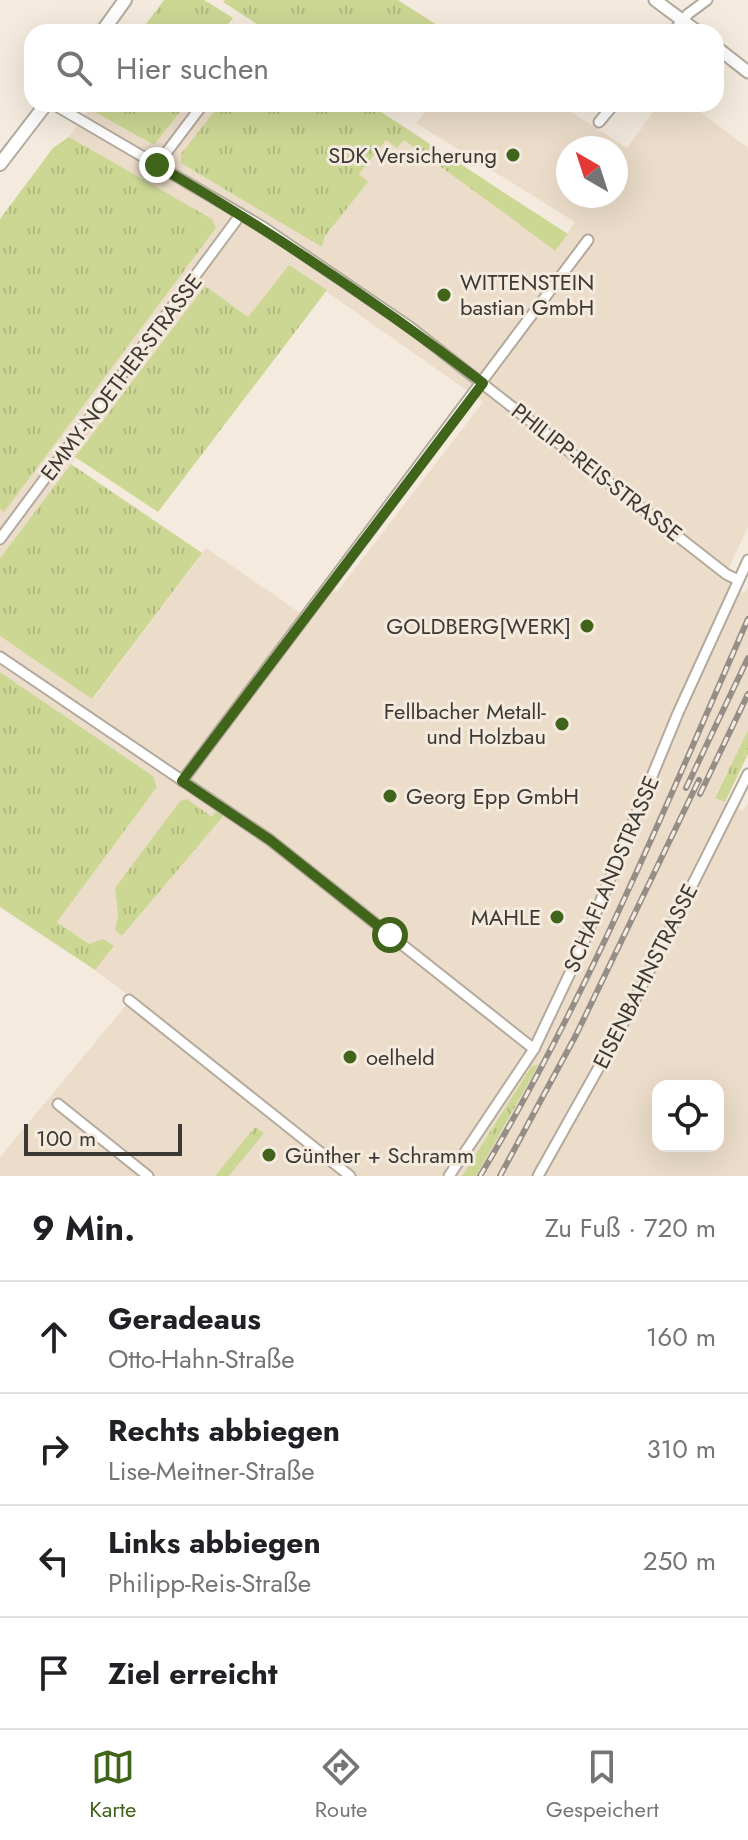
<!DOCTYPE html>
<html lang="de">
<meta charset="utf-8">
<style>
:root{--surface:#fff;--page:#f2f2f2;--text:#202124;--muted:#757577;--line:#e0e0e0;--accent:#41641b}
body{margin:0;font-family:Jost,sans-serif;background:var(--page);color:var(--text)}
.controls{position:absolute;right:24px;bottom:24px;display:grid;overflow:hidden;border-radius:16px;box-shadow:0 8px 32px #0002}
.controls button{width:72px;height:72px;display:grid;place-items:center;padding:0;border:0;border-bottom:2px solid var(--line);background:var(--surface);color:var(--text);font:40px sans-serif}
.compass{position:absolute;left:556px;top:136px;width:72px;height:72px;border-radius:50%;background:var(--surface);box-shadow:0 8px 32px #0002;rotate:321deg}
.scale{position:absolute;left:24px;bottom:20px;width:158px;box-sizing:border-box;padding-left:8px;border:4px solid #3c3833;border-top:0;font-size:22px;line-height:28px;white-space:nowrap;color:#3c3833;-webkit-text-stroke:6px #f4eadd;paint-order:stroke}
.stop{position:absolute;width:24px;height:24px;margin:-18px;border:6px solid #41641b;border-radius:50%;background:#fff}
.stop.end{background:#41641b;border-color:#fff;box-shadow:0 2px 8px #0008}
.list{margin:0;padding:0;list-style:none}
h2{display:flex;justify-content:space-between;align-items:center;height:104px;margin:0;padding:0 32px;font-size:34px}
h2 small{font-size:26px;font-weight:400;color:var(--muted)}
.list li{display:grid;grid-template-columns:52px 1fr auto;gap:24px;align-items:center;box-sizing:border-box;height:112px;padding:0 32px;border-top:2px solid var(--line)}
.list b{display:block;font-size:30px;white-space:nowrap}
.list p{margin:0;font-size:26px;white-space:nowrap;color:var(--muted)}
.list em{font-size:26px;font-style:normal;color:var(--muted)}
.icon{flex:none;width:44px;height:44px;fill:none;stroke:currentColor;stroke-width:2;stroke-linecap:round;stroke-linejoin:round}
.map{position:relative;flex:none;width:748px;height:1176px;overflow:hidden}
.search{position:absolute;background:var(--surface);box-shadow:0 8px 32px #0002;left:24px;right:24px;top:24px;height:88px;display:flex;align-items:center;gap:20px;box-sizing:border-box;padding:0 28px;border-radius:24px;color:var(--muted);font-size:30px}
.sheet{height:552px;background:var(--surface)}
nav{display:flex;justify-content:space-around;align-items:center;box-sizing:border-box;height:112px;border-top:2px solid var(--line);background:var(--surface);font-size:22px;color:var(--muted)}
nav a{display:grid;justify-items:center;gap:4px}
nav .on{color:var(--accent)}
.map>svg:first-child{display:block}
.built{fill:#ecddca;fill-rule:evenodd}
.grass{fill:url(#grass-tufts)}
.park{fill:#ccd794}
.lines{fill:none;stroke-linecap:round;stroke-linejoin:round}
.minor-casing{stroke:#b3aa9e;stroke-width:13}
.tertiary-casing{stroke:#b3aa9e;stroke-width:15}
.secondary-casing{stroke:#b3aa9e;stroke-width:16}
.minor{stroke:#fff;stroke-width:9}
.tertiary{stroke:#fff;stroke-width:11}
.secondary{stroke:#fff;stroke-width:12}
.rail-casing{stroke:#958e86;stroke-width:6}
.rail{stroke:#f4eadd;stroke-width:3;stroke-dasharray:9;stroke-linecap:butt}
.route{stroke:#41641b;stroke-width:10}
.poi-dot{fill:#41641b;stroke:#f4eadd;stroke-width:3}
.labels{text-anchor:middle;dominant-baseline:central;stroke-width:6;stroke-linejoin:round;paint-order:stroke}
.poi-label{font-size:22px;fill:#3c3833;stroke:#f4eadd;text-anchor:end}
.street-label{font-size:22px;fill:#3c3833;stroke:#f4eadd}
</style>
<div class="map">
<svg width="748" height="1176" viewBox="0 0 748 1176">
<defs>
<pattern id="grass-tufts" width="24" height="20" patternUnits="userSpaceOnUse" patternTransform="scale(2)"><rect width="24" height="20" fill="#ccd794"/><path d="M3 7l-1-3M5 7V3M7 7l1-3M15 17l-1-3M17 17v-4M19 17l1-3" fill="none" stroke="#b0b980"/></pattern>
</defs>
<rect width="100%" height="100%" fill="#f4eadd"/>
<!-- built -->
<path class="built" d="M186 104H220L181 154 322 247 325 236 367 183 358 175 386 140 404 139 555 250 575 222 416 123 431 104H559L627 148 659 104H690L748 148V527L724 578 744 593 748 587V730L715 797 743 811 748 802V1176H476L538 1065 531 1067 462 1176H0V1157L132 998 95 970 114 946 89 944 57 922 157 787 153 776 0 672V636L93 699 206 548 306 617 329 587 337 592 483 402 289 265 248 318 205 286 0 558V509L4 511 216 228 212 219 69 137 89 109 153 145ZM568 148H616V196H568ZM187 800 212 817 225 814 122 936 115 930 118 915 115 888ZM658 1086H718V1146H658Z"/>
<!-- grass -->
<g class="grass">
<polygon points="164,0 204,0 233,18 222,32 140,32"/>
<polygon points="225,0 398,0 448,32 269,32 223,2"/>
<polygon points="92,104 186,104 154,145 89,109"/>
<polygon points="220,104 369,104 517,201 507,215 404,140 397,148 386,140 359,174 368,182 325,236 322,247 181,163 181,154"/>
<polygon points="69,137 212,219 216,228 4,512 0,509 0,219 53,148"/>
<polygon points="289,265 327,290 158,512 75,457 205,286 248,317"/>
<polygon points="71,464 202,553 92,699 0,636 0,558"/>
<polygon points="0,672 153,776 157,787 57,922 89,944 103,939 114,946 95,970 0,907"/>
<polygon points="748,730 748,754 725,802 715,798"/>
<polygon points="187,799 212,817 218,808 225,814 122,936 115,930 118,915 115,888 180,801"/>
<polygon points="539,1064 476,1176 462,1176 531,1067"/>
<polygon points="255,1127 264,1133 229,1176 215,1176"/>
</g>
<!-- park -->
<polygon class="park" points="517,201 568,234 555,251 507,215"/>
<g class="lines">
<!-- minor casing -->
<g class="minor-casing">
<g id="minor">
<polyline points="673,32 688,14 707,0"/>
<polyline points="53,104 263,227 410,327 726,574 738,580"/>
<polyline points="599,122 614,104"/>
<polyline points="157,165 203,104"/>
<polyline points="0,539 241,214"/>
<polyline points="0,657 270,840 534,1049"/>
<polyline points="182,781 588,240"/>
<polyline points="129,1000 350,1176"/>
<polyline points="58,1104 148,1176"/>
<polyline points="449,1176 534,1049 578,956 678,713 748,560"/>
<polyline points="538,1176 617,1035 748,774"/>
</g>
</g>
<!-- tertiary casing -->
<g class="tertiary-casing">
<g id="tertiary">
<polyline points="655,0 698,32"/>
<polyline points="716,47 748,72"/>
</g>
</g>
<!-- secondary casing -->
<g class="secondary-casing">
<g id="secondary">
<polyline points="102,32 125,0"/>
<polyline points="0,164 46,104"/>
</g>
</g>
<!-- minor -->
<use href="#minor" class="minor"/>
<!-- tertiary -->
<use href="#tertiary" class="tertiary"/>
<!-- secondary -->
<use href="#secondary" class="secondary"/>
<!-- rail casing -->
<g class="rail-casing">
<g id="rail">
<polyline points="686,788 748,658"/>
<polyline points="700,794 748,694"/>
<path d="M480 1176C587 998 665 808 748 619"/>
<polyline points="500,1176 576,1035 699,780"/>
</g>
</g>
<!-- rail -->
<use href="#rail" class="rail"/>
</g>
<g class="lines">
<!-- route -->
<path class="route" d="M157 165C270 231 378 303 483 383L182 781 270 840 390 935"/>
</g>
<!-- markers -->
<g class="poi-dot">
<circle cx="513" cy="155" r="8"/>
<circle cx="444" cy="295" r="8"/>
<circle cx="587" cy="626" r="8"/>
<circle cx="562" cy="724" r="8"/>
<circle cx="390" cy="796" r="8"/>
<circle cx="557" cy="917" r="8"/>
<circle cx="350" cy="1057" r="8"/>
<circle cx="269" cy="1155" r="8"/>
</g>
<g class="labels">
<!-- poi labels -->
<g class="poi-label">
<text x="497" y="155">SDK Versicherung</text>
<text x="460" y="282" text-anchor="start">WITTENSTEIN<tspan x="460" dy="25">bastian GmbH</tspan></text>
<text x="571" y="626">GOLDBERG[WERK]</text>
<text x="546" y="711">Fellbacher Metall-<tspan x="546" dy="25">und Holzbau</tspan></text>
<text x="406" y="796" text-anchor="start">Georg Epp GmbH</text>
<text x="541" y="917">MAHLE</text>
<text x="366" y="1057" text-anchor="start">oelheld</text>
<text x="285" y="1155" text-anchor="start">Günther + Schramm</text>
</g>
<!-- street labels -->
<g class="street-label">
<text transform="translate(121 377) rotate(-53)">EMMY-NOETHER-STRASSE</text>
<text transform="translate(597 472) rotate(38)">PHILIPP-REIS-STRASSE</text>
<text transform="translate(611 874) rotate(-67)">SCHAFLANDSTRASSE</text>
<text transform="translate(645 976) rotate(-63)">EISENBAHNSTRASSE</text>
</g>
</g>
</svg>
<div class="controls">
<button><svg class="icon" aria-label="locate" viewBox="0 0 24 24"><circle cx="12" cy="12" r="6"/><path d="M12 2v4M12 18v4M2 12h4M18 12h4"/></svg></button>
</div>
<svg class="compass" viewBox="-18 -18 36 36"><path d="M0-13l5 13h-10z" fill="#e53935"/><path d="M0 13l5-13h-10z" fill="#757577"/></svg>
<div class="scale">100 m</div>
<div class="stop" style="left:390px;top:935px"></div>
<div class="stop end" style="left:157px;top:165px"></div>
<div class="search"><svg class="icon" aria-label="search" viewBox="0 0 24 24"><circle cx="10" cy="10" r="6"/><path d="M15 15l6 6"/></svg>Hier suchen</div>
</div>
<section class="sheet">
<h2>9 Min.<small>Zu Fuß · 720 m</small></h2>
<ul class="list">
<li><svg class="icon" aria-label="ahead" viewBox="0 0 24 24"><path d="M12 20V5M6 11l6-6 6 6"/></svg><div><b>Geradeaus</b><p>Otto-Hahn-Straße</p></div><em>160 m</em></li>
<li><svg class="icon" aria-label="right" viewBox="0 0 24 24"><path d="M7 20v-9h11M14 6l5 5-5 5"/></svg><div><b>Rechts abbiegen</b><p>Lise-Meitner-Straße</p></div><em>310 m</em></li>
<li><svg class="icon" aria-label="left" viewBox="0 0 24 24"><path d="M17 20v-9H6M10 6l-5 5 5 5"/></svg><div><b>Links abbiegen</b><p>Philipp-Reis-Straße</p></div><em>250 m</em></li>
<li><svg class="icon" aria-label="arrive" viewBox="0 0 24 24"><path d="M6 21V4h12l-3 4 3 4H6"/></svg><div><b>Ziel erreicht</b></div></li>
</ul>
</section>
<nav>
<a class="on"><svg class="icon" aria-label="map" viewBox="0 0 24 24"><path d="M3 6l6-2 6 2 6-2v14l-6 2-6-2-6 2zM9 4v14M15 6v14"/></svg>Karte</a>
<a><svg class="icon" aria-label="directions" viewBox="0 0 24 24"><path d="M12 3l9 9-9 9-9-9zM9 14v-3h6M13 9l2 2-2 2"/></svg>Route</a>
<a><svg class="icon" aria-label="saved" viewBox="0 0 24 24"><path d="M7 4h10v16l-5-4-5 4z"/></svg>Gespeichert</a>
</nav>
